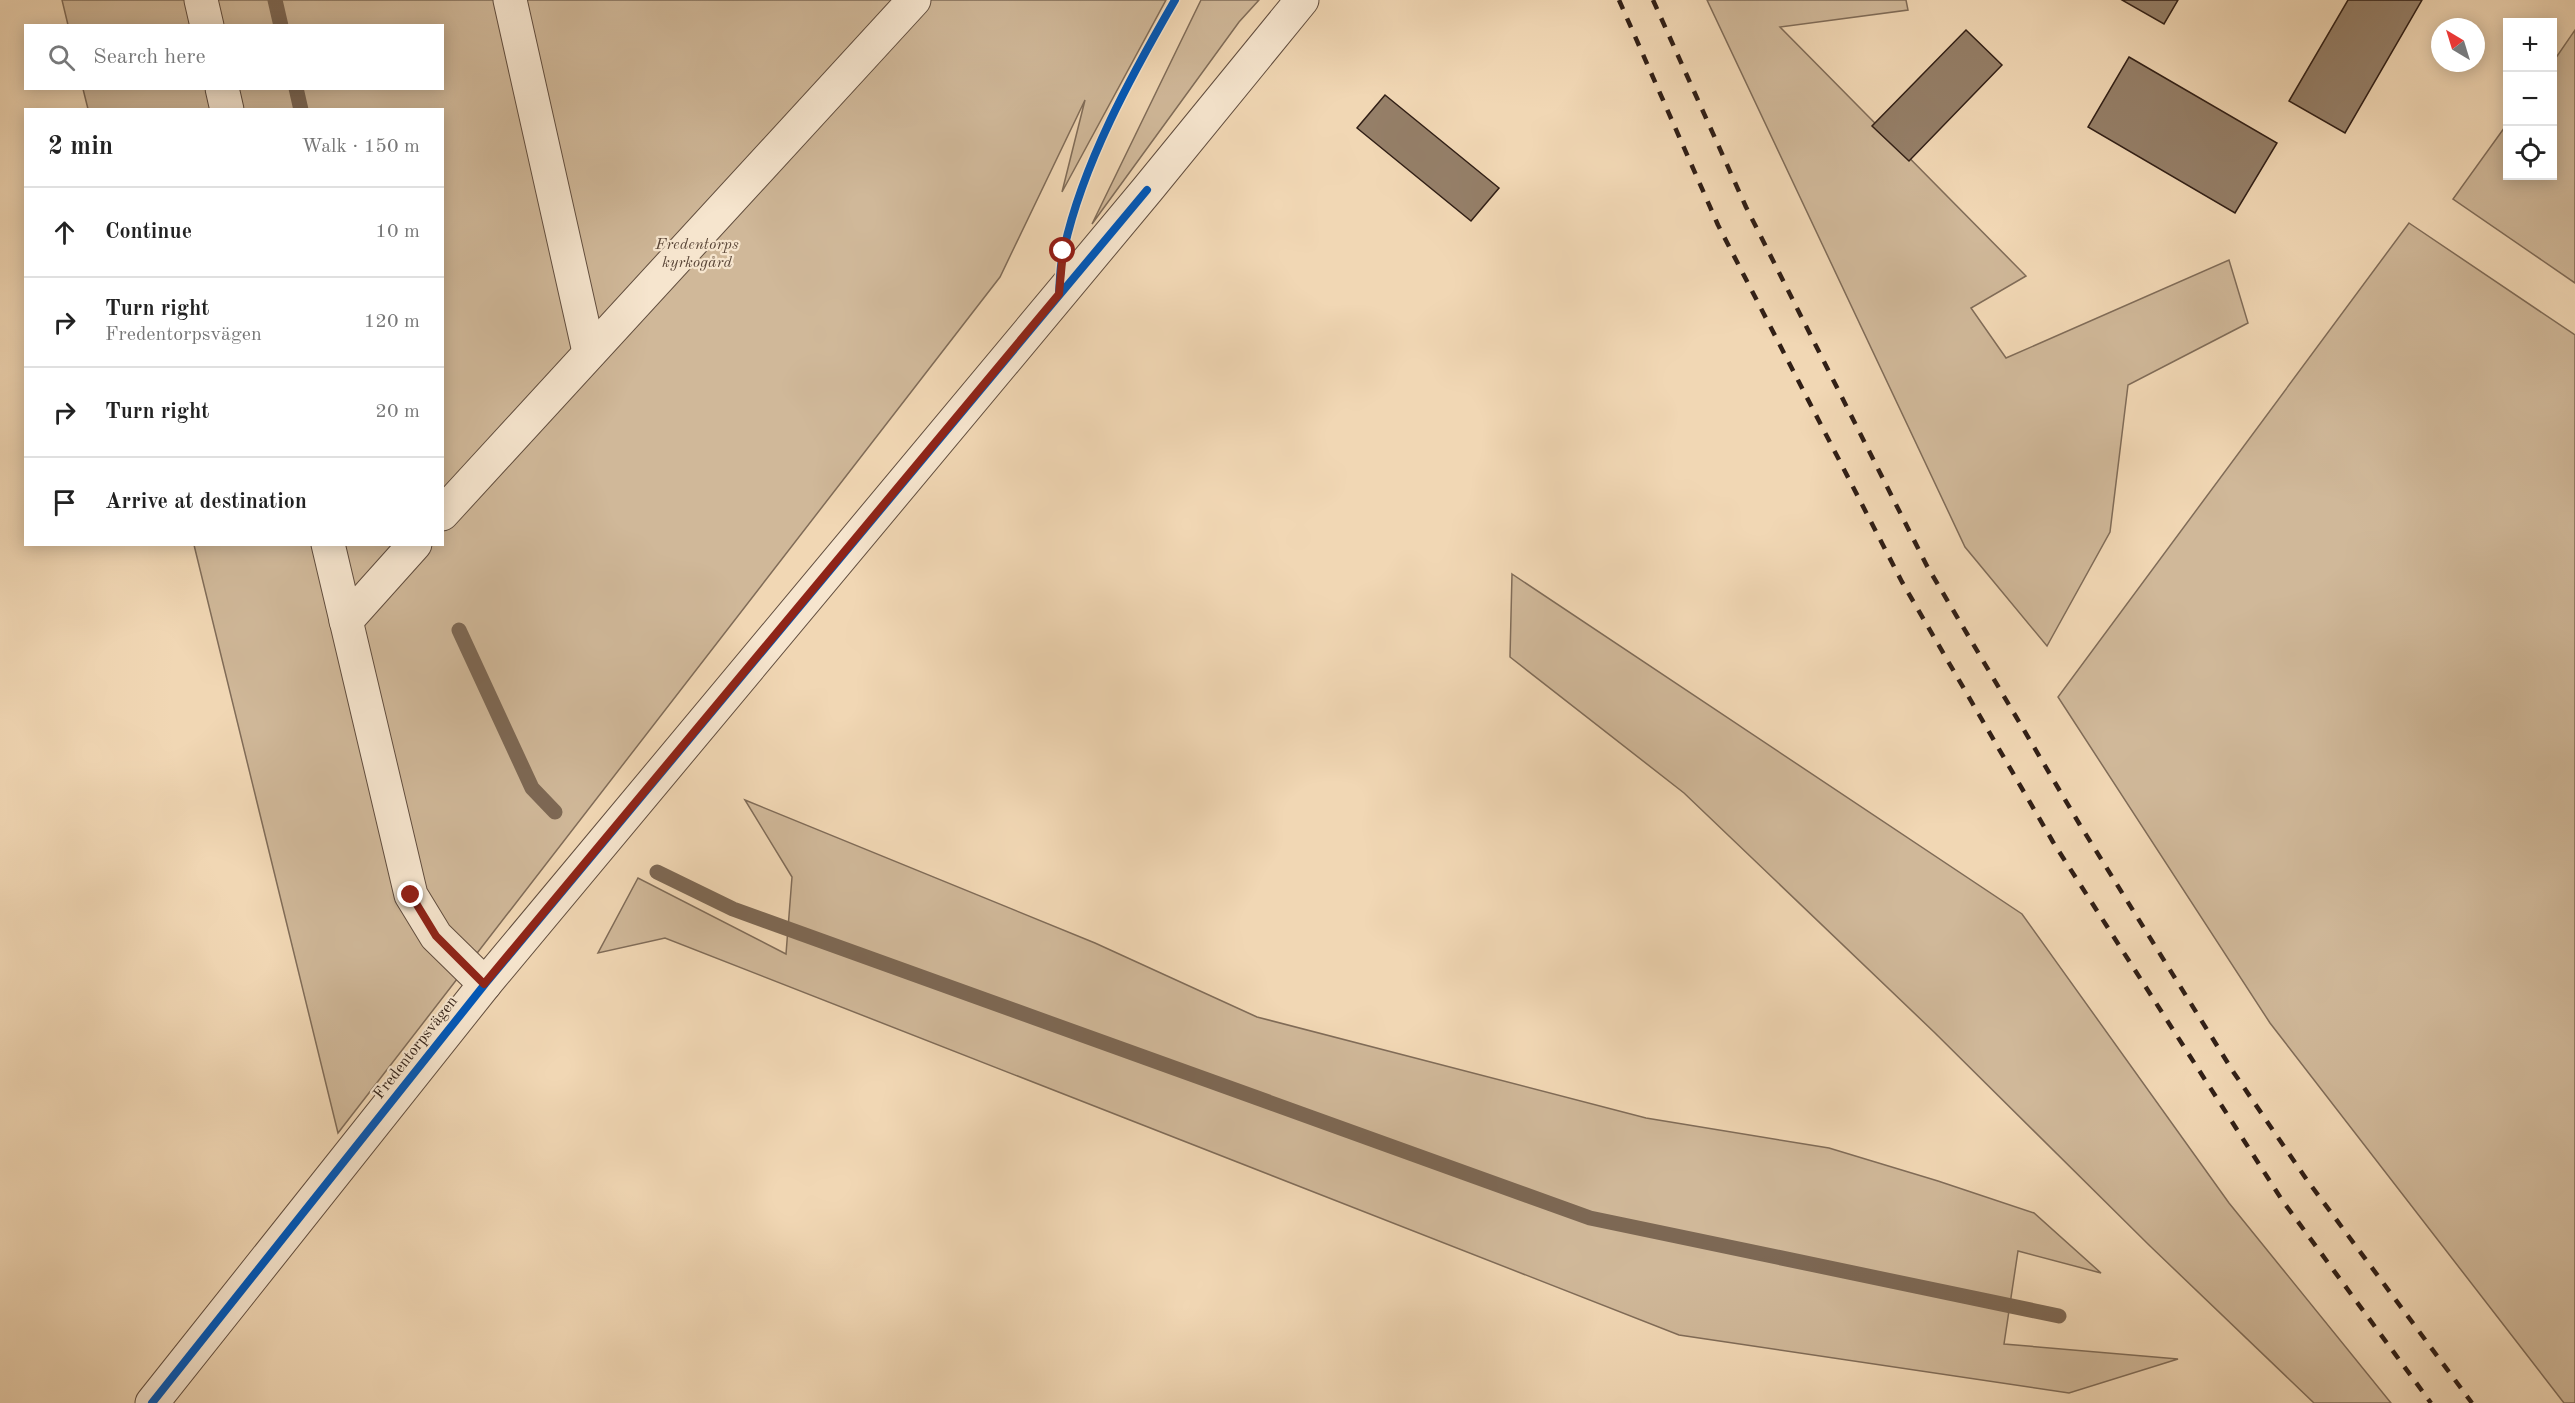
<!DOCTYPE html>
<meta charset="utf-8">
<style>
:root{--surface:#fff;--page:#f2f2f2;--text:#222;--muted:#767676;--line:#e0e0e0}
body{margin:0;font-family:"Old Standard TT",serif;background:var(--page);color:var(--text)}
.controls{position:absolute;right:18px;top:18px;display:grid;overflow:hidden;border-radius:0px;box-shadow:0 3px 15px #0003}
.controls button{width:54px;height:54px;display:grid;place-items:center;padding:0;border:0;border-bottom:2px solid var(--line);background:var(--surface);color:var(--text);font:30px sans-serif}
.compass{position:absolute;left:2431px;top:18px;width:54px;height:54px;border-radius:50%;background:var(--surface);box-shadow:0 3px 15px #0003;rotate:322deg}
.stop{position:absolute;width:18px;height:18px;margin:-14px;border:4px solid #8f2418;border-radius:50%;background:#fff}
.stop.end{background:#8f2418;border-color:#fff;box-shadow:0 2px 6px #0008}
.list{margin:0;padding:0;list-style:none}
h2{display:flex;justify-content:space-between;align-items:center;height:78px;margin:0;padding:0 24px;font-size:26px}
h2 small{font-size:20px;font-weight:400;color:var(--muted)}
.list li{display:grid;grid-template-columns:39px 1fr auto;gap:18px;align-items:center;box-sizing:border-box;height:90px;padding:0 24px;border-top:2px solid var(--line)}
.list b{display:block;font-size:22px;white-space:nowrap}
.list p{margin:0;font-size:20px;white-space:nowrap;color:var(--muted)}
.list em{font-size:20px;font-style:normal;color:var(--muted)}
.icon{flex:none;width:33px;height:33px;fill:none;stroke:currentColor;stroke-width:2;stroke-linecap:round;stroke-linejoin:round}
.map{position:relative;flex:none;width:2575px;height:1403px;overflow:hidden}
.search{position:absolute;background:var(--surface);box-shadow:0 3px 15px #0003;left:24px;top:24px;width:420px;height:66px;display:flex;align-items:center;gap:15px;box-sizing:border-box;padding:0 21px;border-radius:0px;color:var(--muted);font-size:22px}
.panel{position:absolute;background:var(--surface);box-shadow:0 3px 15px #0003;left:24px;top:108px;width:420px;height:438px;border-radius:0px}
.map>svg:first-child{display:block}
.green{fill:#d0b899;stroke:#806c58;stroke-width:1.5}
.lines{fill:none;stroke-linecap:round;stroke-linejoin:round}
.stream{stroke:#7d6854;stroke-width:15}
.building{fill:#957f68;stroke:#311f16;stroke-width:1.5}
.minor-casing{stroke:#614d3e;stroke-width:35}
.minor{stroke:#f6e5ce;stroke-width:33}
.rail{stroke:#311f16;stroke-width:4.5;stroke-dasharray:10 10;stroke-linecap:butt}
.cycleway-casing{stroke:#f6e5ce;stroke-width:11}
.cycleway{stroke:#0057b8;stroke-width:8}
.route{stroke:#8f2418;stroke-width:8}
.labels{text-anchor:middle;dominant-baseline:central;stroke-width:4.5;stroke-linejoin:round;paint-order:stroke}
.park-label{font-size:16px;font-style:italic;fill:#594537;stroke:#f6e5ce}
.street-label{font-size:16px;fill:#311f16;stroke:#f6e5ce}
</style>
<div class="map">
<svg width="2575" height="1403" viewBox="0 0 2575 1403">
<rect width="100%" height="100%" fill="#f1d7b4"/>
<filter id="stains"><feTurbulence type="fractalNoise" baseFrequency=".00333" numOctaves="4"/><feColorMatrix values="0 0 0 0 .2 0 0 0 0 .09 0 0 0 0 .02 0 0 0 .5 -.17"/></filter>
<radialGradient id="worn" r=".72"><stop offset=".6" stop-color="#630" stop-opacity="0"/><stop offset="1" stop-color="#630" stop-opacity=".3"/></radialGradient>
<!-- green -->
<g class="green">
<polygon points="62,0 1166,0 1062,192 1085,100 1000,277 338,1133 194,545 442,544 442,110 88,109 83,89 442,88 442,26 68,25"/>
<polygon points="1201,0 1259,0 1239,22 1092,224"/>
<polygon points="1707,0 1906,0 1908,10 1780,27 2026,276 1971,308 2006,358 2229,260 2248,323 2128,385 2110,532 2047,646 1965,547"/>
<polygon points="2575,30 2575,283 2453,199 2507,124 2508,176 2552,176 2553,62"/>
<polygon points="2409,223 2575,335 2575,1403 2564,1403 2270,1023 2058,697"/>
<polygon points="1512,574 2022,914 2229,1203 2391,1403 2314,1403 2150,1246 1934,1032 1684,793 1510,657"/>
<polygon points="745,800 1095,943 1257,1017 1646,1118 1829,1148 1938,1181 2034,1213 2101,1273 2018,1251 2004,1344 2178,1359 2069,1393 1679,1335 665,938 598,953 638,878 786,954 792,877"/>
</g>
<g class="lines">
<!-- stream -->
<g class="stream">
<polyline points="275,0 281,26"/>
<polyline points="296,88 301,110"/>
<polyline points="459,630 532,788 555,812"/>
<polyline points="657,872 733,909 1590,1218 2059,1316"/>
</g>
</g>
<!-- building -->
<g class="building">
<polygon points="2122,0 2178,0 2164,24"/>
<polygon points="2348,0 2422,0 2345,133 2289,101"/>
<polygon points="1966,30 2002,65 1909,161 1872,126"/>
<polygon points="2129,57 2277,143 2235,213 2088,127"/>
<polygon points="1385,95 1499,188 1471,221 1357,128"/>
</g>
<g class="lines">
<!-- minor casing -->
<g class="minor-casing">
<g id="minor">
<polyline points="201,0 207,26"/>
<polyline points="510,0 589,352"/>
<polyline points="222,88 227,110"/>
<polyline points="442,514 914,0"/>
<polyline points="328,544 411,895 436,936 485,984"/>
<polyline points="346,621 415,544"/>
<polyline points="152,1403 485,984 1147,190 1302,0"/>
</g>
</g>
<!-- minor -->
<use href="#minor" class="minor"/>
<!-- rail -->
<g class="rail">
<polyline points="1619,0 1718,225 1902,582 2053,842 2282,1200 2431,1403"/>
<polyline points="1653,0 1746,207 1927,566 2080,825 2234,1073 2307,1180 2472,1403"/>
</g>
<!-- cycleway casing -->
<g class="cycleway-casing">
<g id="cycleway">
<path d="M1059 294C1060 279 1060 263 1064 249 1083 163 1131 76 1175 0"/>
<polyline points="152,1403 485,984 1147,190"/>
</g>
</g>
<!-- cycleway -->
<use href="#cycleway" class="cycleway"/>
</g>
<g class="lines">
<!-- route -->
<polyline class="route" points="411,895 436,936 484,984 1059,294 1063,251"/>
</g>
<g class="labels">
<!-- park labels -->
<g class="park-label">
<text x="697" y="245">Fredentorps<tspan x="697" dy="18">kyrkogård</tspan></text>
</g>
<!-- street labels -->
<g class="street-label">
<text transform="translate(416 1048) rotate(-52)">Fredentorpsvägen</text>
</g>
</g>
<rect width="100%" height="100%" filter="url(#stains)"/>
<rect width="100%" height="100%" fill="url(#worn)"/>
</svg>
<div class="controls">
<button>+</button>
<button>−</button>
<button><svg class="icon" aria-label="locate" viewBox="0 0 24 24"><circle cx="12" cy="12" r="6"/><path d="M12 2v4M12 18v4M2 12h4M18 12h4"/></svg></button>
</div>
<svg class="compass" viewBox="-18 -18 36 36"><path d="M0-13l5 13h-10z" fill="#e53935"/><path d="M0 13l5-13h-10z" fill="#767676"/></svg>
<div class="stop" style="left:1063px;top:251px"></div>
<div class="stop end" style="left:411px;top:895px"></div>
<div class="search"><svg class="icon" aria-label="search" viewBox="0 0 24 24"><circle cx="10" cy="10" r="6"/><path d="M15 15l6 6"/></svg>Search here</div>
<section class="panel">
<h2>2 min<small>Walk · 150 m</small></h2>
<ul class="list">
<li><svg class="icon" aria-label="ahead" viewBox="0 0 24 24"><path d="M12 20V5M6 11l6-6 6 6"/></svg><div><b>Continue</b></div><em>10 m</em></li>
<li><svg class="icon" aria-label="right" viewBox="0 0 24 24"><path d="M7 20v-9h11M14 6l5 5-5 5"/></svg><div><b>Turn right</b><p>Fredentorpsvägen</p></div><em>120 m</em></li>
<li><svg class="icon" aria-label="right" viewBox="0 0 24 24"><path d="M7 20v-9h11M14 6l5 5-5 5"/></svg><div><b>Turn right</b></div><em>20 m</em></li>
<li><svg class="icon" aria-label="arrive" viewBox="0 0 24 24"><path d="M6 21V4h12l-3 4 3 4H6"/></svg><div><b>Arrive at destination</b></div></li>
</ul>
</section>
</div>
